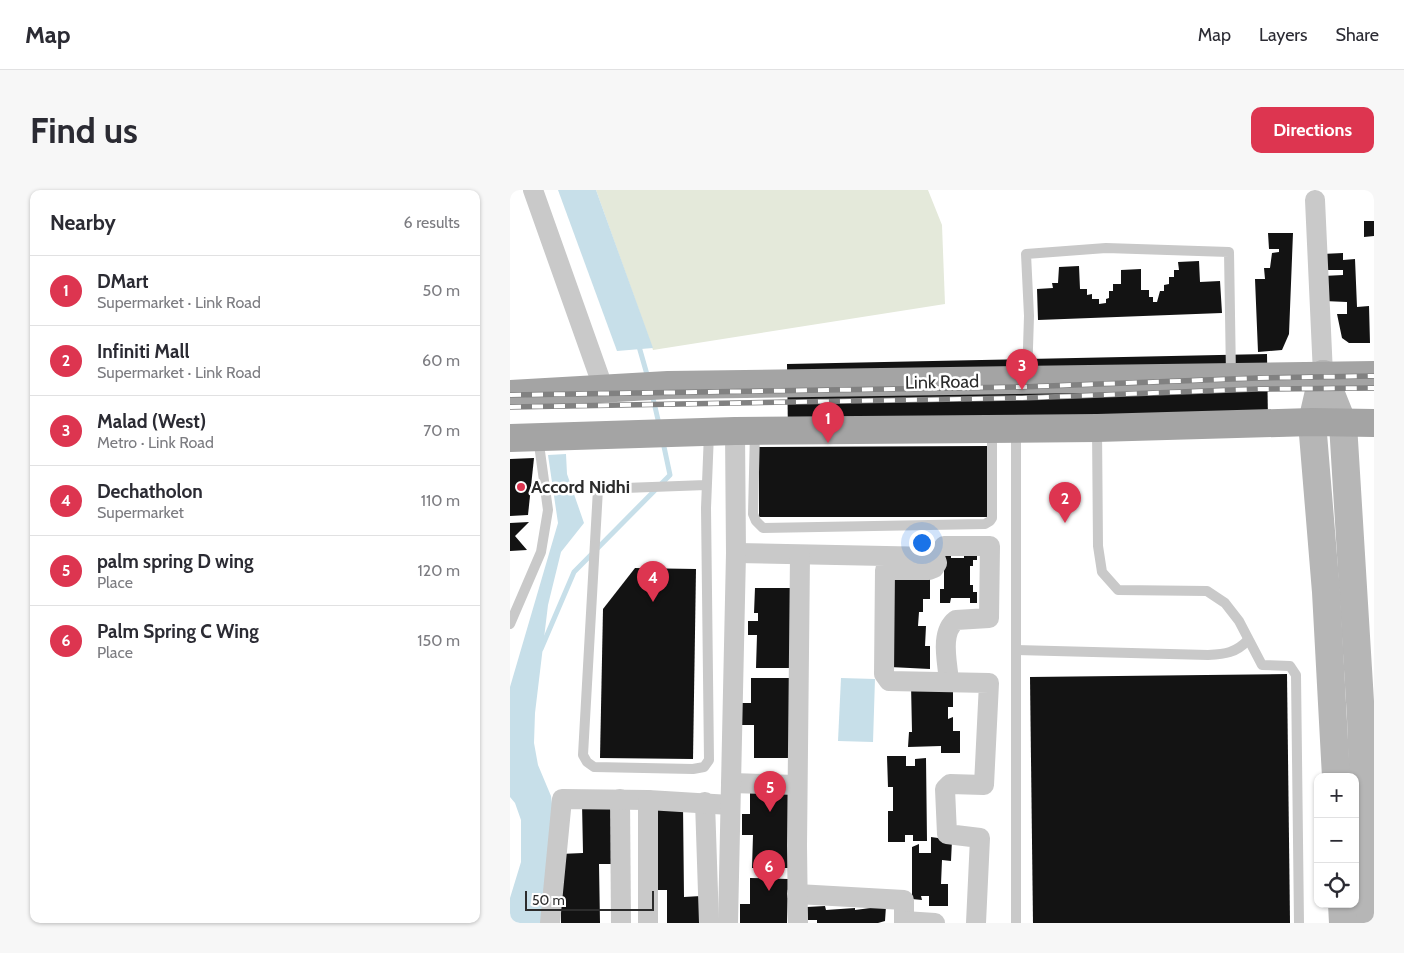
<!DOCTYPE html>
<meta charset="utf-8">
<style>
:root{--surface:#fff;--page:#f7f7f7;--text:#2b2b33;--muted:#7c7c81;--line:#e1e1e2;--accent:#dd3550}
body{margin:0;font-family:Cabin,sans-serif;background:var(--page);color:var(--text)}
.controls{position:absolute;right:15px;bottom:15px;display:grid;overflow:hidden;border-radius:10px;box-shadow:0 1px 4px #0004}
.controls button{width:45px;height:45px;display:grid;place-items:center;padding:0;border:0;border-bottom:1px solid var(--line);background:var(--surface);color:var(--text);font:25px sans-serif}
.scale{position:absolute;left:15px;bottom:12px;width:129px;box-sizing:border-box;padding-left:5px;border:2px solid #2c2c2c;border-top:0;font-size:14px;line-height:18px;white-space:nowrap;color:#2c2c2c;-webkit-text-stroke:4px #fff;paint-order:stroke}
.you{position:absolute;left:411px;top:352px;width:18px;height:18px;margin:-12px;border:4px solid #fff;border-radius:50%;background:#1a73e8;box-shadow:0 0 0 8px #1a73e833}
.badge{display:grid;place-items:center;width:32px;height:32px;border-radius:50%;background:var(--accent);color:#fff;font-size:16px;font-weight:700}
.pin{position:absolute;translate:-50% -41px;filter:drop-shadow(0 1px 2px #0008)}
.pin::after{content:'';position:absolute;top:26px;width:18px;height:15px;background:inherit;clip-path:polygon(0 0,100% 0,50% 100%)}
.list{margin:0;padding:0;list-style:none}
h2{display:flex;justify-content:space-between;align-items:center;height:65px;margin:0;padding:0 20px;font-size:21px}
h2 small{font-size:16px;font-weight:400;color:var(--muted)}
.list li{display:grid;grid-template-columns:32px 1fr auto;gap:15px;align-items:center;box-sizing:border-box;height:70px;padding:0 20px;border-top:1px solid var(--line)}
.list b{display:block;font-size:19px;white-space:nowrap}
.list p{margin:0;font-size:16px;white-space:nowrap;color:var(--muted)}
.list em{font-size:16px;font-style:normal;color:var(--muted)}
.icon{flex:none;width:28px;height:28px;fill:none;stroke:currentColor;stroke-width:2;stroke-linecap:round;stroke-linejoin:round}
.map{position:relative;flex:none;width:864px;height:733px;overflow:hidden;border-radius:10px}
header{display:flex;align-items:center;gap:30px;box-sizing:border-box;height:70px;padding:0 25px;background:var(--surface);border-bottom:1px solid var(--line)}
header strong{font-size:24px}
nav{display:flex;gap:28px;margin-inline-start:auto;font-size:18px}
.intro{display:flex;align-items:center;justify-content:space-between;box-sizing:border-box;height:120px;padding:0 30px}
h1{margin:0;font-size:35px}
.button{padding:12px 22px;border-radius:10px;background:var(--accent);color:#fff;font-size:18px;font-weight:700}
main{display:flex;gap:30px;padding:0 30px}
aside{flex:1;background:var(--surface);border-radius:10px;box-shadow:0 1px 4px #0004}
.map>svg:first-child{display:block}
.green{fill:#e4e9da}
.water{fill:#c7dfe9}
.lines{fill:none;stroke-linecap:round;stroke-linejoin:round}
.stream{stroke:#c7dfe9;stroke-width:5}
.building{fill:#131313}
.lane{stroke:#c9c9c9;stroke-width:10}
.street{stroke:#c9c9c9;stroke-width:20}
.secondary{stroke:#b6b6b6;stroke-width:28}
.primary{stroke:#a4a4a4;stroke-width:28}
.rail-casing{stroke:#818181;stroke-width:5.5}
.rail{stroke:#fff;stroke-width:4;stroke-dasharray:11;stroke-linecap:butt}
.poi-dot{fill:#dd3550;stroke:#fff;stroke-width:2}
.labels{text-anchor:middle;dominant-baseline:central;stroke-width:5;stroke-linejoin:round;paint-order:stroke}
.street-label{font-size:18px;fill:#2c2c2c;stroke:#fff}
.poi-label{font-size:18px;font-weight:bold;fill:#2c2c2c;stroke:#fff;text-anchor:start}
</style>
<header>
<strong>Map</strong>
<nav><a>Map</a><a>Layers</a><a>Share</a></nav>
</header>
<div class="intro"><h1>Find us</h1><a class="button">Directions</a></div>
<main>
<aside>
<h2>Nearby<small>6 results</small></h2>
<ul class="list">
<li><span class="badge">1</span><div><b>DMart</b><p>Supermarket · Link Road</p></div><em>50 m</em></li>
<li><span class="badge">2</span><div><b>Infiniti Mall</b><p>Supermarket · Link Road</p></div><em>60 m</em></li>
<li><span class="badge">3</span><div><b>Malad (West)</b><p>Metro · Link Road</p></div><em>70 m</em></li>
<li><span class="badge">4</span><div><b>Dechatholon</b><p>Supermarket</p></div><em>110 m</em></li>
<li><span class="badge">5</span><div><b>palm spring D wing</b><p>Place</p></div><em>120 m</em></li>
<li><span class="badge">6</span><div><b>Palm Spring C Wing</b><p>Place</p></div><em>150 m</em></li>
</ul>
</aside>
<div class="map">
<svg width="864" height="733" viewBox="0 0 864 733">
<rect width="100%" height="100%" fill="#fff"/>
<!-- green -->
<polygon class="green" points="86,0 418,0 432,35 435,114 143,160"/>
<!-- water -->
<g class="water">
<polygon points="48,0 86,0 143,158 107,161"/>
<polygon points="56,264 57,284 74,333 51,362 38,415 25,523 24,553 28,575 41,606 46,643 32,733 0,733 0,708 11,672 11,630 5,613 0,607 0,497 48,333 38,265"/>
<polygon points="331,488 365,489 363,552 328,551"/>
</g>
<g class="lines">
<!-- stream -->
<g class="stream">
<polyline points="128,153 138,188"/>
<polyline points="142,204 149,234"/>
<polyline points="31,459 64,382 160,285 153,252"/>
</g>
</g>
<!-- building -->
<g class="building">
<polygon points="854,31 864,31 864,46 854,47"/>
<polygon points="758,43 783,43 779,144 772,160 748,162 745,89 755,89 754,78 760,78 762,63 769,62 769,59 759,59"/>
<polygon points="833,63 833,70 845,69 847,117 859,116 860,153 839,153 832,148 827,124 837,124 837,112 814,111 813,86 833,85 833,80 813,80 812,64"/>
<polygon points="689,71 690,92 710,91 712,123 528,130 527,99 543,98 542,93 548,93 549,77 569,76 570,99 577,99 577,105 582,104 582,109 589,109 589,114 596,113 596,109 599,108 599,101 603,101 603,94 611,94 611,80 631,79 631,100 639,100 639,107 643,107 643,112 647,112 650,101 654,101 654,95 659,94 659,87 664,87 664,80 669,80 668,72"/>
<polygon points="757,164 758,233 278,244 277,174"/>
<polygon points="478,256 478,327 249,327 249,257"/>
<polygon points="24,268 18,325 0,326 0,269"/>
<polygon points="19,332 5,346 17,360 0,361 0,333"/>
<polygon points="441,361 441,368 454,368 454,362 467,362 467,370 463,370 463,376 460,376 460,395 463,395 463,402 467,402 467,413 460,413 460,408 441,408 440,413 430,413 430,399 434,399 434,371 429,370"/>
<polygon points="125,378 186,379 183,569 90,568 93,419"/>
<polygon points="420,385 420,409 413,409 413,422 409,422 408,436 416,436 415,456 420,456 420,479 380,477 381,386"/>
<polygon points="245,398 283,398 282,478 246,478 247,445 238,445 238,431 248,431 248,423 244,423"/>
<polygon points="777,484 780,733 523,733 520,487"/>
<polygon points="241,488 280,488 280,568 244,568 244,535 232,535 232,513 241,513"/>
<polygon points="401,494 443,495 443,517 438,517 438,529 443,527 443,541 450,541 450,563 431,563 431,556 398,557 399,542 402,542"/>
<polygon points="377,566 396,566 396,576 405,576 405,569 416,568 417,651 403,651 403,645 395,645 395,652 378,652 378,621 383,621 383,597 378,597"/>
<polygon points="240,599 278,599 278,678 242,678 243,645 232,645 232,624 240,624"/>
<polygon points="108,612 109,674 89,674 90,733 51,733 50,664 73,663 72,613"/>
<polygon points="145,615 173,615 174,707 191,706 191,733 157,733 157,700 146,700"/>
<polygon points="421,647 442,650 441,671 432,670 431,694 438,694 438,716 419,716 419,706 411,706 412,710 402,709 402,657 409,654 409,663 421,663"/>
<polygon points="240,688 278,689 277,733 230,733 230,714 240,714"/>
<polygon points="315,716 316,720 345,718 345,720 376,716 375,731 368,733 307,733 307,730 298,730 297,717"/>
</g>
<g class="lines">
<!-- lane -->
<g class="lane">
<polyline points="517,189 519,126 516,64 596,58 719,62 721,186"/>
<polyline points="587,239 588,356 592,382 608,400 697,401 715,413 729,431 752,475 780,476 786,485 789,733"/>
<polyline points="245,241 243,324 246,331 253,338 475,334 480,331 482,328 482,240"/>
<polyline points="196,295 88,299 73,565 77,572 84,577 183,579 194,577 199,570 196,318 199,243"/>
<polyline points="0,434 31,362 38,320 28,247"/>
<path d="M506 460 698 465C715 464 726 463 738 450"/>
<polyline points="506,733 506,239"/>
</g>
<!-- street -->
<g class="street">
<polyline points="23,0 93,197"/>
<polyline points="805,10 813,184"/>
<path d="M434 356H480L479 428 446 430C429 443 438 474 439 492"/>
<polyline points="226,363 425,367 427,373 424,378 419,380 375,380 374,484 379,491 479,493 474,595 440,594 435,599 437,644 470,648 466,733"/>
<polyline points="221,593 287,595"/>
<polyline points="110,609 111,733"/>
<polyline points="195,612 199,733"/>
<polyline points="287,704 394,710 394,733"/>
<polyline points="394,731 425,733"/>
<polyline points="40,733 52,609 138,610 220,615"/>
<polyline points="138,733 138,610"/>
<polyline points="218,733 226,363 225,241"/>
<polyline points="288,733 287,656 290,365"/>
</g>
<!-- secondary -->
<g class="secondary">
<polyline points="813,184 833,234 851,528 858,733"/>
<polyline points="813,184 802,232 816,402 826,587"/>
<polyline points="832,714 833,733"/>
</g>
<!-- primary -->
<g class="primary">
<polyline points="0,204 158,195 864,185"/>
<polyline points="0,248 225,241 587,238 802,232 864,233"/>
</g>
<!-- rail casing -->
<g class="rail-casing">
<g id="rail">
<polyline points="0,205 511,197 748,188 864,186"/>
<polyline points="0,217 512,208 748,199 864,198"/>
</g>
</g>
<!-- rail -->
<use href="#rail" class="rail"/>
</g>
<!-- markers -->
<circle class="poi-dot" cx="11" cy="297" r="5"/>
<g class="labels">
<!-- street labels -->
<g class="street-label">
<text transform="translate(432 192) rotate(-1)">Link Road</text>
</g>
<!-- poi labels -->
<g class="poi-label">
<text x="21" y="297">Accord Nidhi</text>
</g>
</g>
</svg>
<div class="controls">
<button>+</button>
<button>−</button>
<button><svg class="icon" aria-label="locate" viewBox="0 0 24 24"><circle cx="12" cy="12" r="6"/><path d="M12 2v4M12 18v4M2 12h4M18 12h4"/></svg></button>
</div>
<div class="scale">50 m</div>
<div class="you"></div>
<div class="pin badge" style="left:318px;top:253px">1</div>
<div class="pin badge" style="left:555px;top:333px">2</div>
<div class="pin badge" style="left:512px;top:200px">3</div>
<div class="pin badge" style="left:143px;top:412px">4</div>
<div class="pin badge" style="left:260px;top:622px">5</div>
<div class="pin badge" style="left:259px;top:701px">6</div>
</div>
</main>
